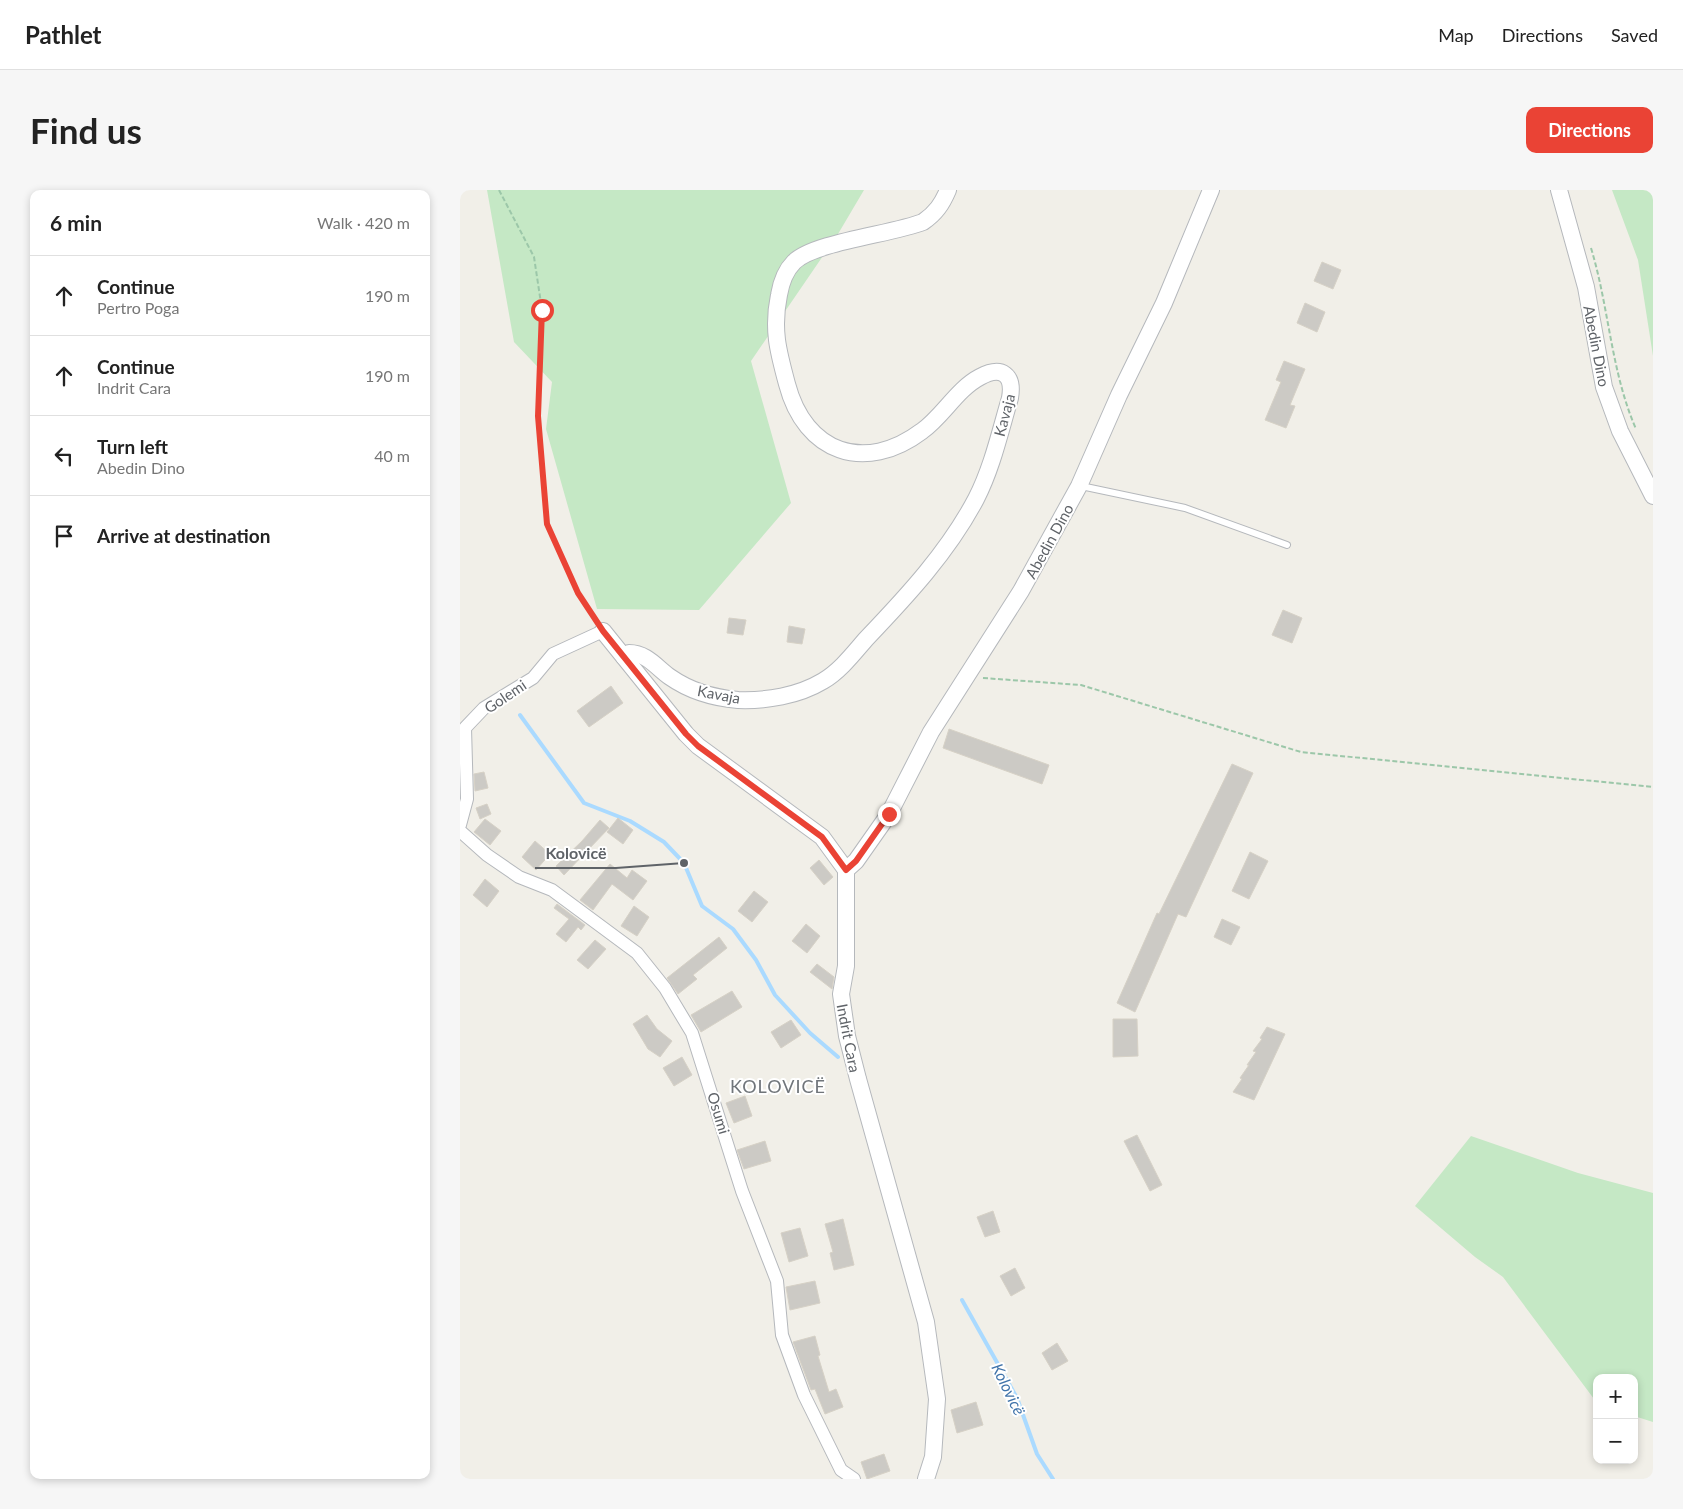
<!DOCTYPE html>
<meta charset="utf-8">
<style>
:root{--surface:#fff;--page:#f6f6f6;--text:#222;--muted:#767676;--line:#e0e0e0;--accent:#ea4335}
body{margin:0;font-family:Lato,sans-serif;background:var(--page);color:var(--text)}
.controls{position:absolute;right:15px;bottom:15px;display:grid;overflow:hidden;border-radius:10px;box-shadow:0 2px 8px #0003}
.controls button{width:45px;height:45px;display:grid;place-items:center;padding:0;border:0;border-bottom:1px solid var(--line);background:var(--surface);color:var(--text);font:25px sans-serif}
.stop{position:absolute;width:15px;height:15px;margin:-11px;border:4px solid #ea4335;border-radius:50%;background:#fff}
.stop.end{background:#ea4335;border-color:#fff;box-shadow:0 1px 5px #0008}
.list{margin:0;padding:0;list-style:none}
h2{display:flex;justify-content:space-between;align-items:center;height:65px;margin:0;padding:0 20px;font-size:21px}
h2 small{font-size:16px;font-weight:400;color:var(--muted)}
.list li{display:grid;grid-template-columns:32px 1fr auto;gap:15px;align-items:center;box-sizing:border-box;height:80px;padding:0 20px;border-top:1px solid var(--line)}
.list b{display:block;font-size:19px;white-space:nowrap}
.list p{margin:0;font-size:16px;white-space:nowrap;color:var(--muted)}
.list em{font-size:16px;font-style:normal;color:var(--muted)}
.icon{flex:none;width:28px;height:28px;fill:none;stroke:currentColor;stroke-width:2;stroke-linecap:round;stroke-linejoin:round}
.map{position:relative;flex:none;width:1193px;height:1289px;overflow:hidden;border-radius:10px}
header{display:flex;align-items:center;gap:30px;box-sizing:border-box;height:70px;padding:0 25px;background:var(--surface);border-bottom:1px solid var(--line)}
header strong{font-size:24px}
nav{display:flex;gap:28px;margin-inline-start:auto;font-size:18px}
.intro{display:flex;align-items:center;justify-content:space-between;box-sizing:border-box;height:120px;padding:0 30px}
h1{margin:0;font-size:35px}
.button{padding:12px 22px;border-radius:10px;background:var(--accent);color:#fff;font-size:18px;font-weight:700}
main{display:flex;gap:30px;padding:0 30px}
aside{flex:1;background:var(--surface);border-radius:10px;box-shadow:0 2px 8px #0003}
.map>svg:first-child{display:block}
.green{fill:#c5e8c5}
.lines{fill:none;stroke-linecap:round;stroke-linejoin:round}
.stream{stroke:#aadaff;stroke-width:4}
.building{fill:#cccac5;stroke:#d6d1c6}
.service-casing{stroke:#b5b8bc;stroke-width:8}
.minor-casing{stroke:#b5b8bc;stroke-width:14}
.tertiary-casing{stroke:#b5b8bc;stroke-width:18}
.path{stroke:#9cc7a9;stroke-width:2;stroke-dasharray:5 2.5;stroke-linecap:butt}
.service{stroke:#fff;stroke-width:6}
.minor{stroke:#fff;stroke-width:12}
.tertiary{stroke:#fff;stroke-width:16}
.route{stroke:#ea4335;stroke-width:6}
.labels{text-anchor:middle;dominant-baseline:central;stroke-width:4;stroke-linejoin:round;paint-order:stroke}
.street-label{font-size:15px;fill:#5f6368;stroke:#fff}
.water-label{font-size:16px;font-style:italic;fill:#4174aa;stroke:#fff}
.quarter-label{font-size:18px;letter-spacing:1px;fill:#70757a;stroke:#fff}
.leader{fill:none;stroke:#5f6368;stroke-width:2}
.callout-dot{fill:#5f6368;stroke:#fff;stroke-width:2}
.callout-label{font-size:16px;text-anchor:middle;font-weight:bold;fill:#5f6368;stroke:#fff;stroke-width:4;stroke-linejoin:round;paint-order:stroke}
</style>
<header>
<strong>Pathlet</strong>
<nav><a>Map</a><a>Directions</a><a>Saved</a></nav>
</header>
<div class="intro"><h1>Find us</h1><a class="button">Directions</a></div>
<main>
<aside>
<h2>6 min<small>Walk · 420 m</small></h2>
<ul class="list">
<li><svg class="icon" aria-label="ahead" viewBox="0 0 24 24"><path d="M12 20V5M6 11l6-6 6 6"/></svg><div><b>Continue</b><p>Pertro Poga</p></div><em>190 m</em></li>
<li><svg class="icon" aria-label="ahead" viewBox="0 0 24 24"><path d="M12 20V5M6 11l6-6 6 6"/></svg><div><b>Continue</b><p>Indrit Cara</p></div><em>190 m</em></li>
<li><svg class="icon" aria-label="left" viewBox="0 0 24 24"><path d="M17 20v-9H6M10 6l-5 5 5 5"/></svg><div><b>Turn left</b><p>Abedin Dino</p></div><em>40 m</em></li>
<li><svg class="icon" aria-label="arrive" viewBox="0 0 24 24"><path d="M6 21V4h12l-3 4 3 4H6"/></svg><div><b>Arrive at destination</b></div></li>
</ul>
</aside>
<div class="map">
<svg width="1193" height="1289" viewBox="0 0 1193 1289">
<rect width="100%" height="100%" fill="#f1efe8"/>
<!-- green -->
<g class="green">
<polygon points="27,0 404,0 378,44 291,171 331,313 239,420 137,419 86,239 92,192 54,152"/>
<polygon points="1152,0 1193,0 1193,166 1178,70"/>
<polygon points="1011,946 1118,983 1193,1003 1193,1232 1174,1226 1174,1188 1137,1188 1137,1213 1043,1087 1015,1067 955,1016"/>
</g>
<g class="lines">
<!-- stream -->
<g class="stream">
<polyline points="60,525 124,613 170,631 204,652 224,673 242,716 273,739 296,770 315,805 350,843 378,867"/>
<polyline points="502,1110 557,1208 577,1264 593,1289"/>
</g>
</g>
<!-- building -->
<g class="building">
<polygon points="862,72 881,80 873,99 854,91"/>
<polygon points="845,113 865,122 857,142 837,133"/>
<polygon points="824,171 845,179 830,215 835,216 826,238 805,230 821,192 816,190"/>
<polygon points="823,420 842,428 832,453 812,445"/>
<polygon points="269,428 286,430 283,445 267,443"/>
<polygon points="329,436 345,439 342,454 327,452"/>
<polygon points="151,496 163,513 129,537 117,521"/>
<polygon points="489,539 589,575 582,594 483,558"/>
<polygon points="772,574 793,583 726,727 718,724 675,822 657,813 697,723 699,724"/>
<polygon points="24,582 28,598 15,601 14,584"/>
<polygon points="27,614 31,624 20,629 16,618"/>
<polygon points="158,628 173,640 163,654 147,642"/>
<polygon points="25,629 41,641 30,655 14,642"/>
<polygon points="140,630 149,638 104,685 96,676 122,651"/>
<polygon points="75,651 90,664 76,680 62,667"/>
<polygon points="790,662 808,671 789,709 772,701"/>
<polygon points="359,670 373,687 364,695 350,678"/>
<polygon points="150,674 167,688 172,680 187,691 173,710 152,694 133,720 120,710"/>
<polygon points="25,689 39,701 27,717 13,705"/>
<polygon points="294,701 308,712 292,732 278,721"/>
<polygon points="97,714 125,735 121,740 118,737 106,752 96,744 109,729 94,718"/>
<polygon points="174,716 189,727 177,746 161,736"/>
<polygon points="762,729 780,737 771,755 754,747"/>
<polygon points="346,734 360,746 347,763 332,751"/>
<polygon points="259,747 267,758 233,785 237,789 218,804 207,788"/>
<polygon points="135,750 146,759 128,779 117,770"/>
<polygon points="357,774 374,787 372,799 350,782"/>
<polygon points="272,801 282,817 241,842 231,825"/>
<polygon points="187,825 197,839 212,851 200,867 188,859 173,834"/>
<polygon points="653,829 677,829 678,866 653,867"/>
<polygon points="331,830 341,845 321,858 311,842"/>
<polygon points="807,837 825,844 794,910 773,902 782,889 780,888 789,875 787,875 796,862 793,861 802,849 800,848"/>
<polygon points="222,867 232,885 214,896 203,878"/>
<polygon points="285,906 292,926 274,933 266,913"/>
<polygon points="677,945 702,995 690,1001 664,951"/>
<polygon points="305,951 311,971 284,979 277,960"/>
<polygon points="533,1021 540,1042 525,1047 517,1027"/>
<polygon points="383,1029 394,1075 374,1080 370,1063 373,1062 365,1034"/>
<polygon points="340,1038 348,1066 329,1072 321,1043"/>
<polygon points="555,1078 565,1098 551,1106 540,1086"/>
<polygon points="355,1091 360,1113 330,1120 326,1097"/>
<polygon points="355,1146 360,1165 358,1166 369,1202 376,1199 383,1217 365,1224 355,1199 351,1200 333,1152"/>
<polygon points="597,1153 608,1171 592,1180 582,1163"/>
<polygon points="516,1212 523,1235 497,1243 491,1220"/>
<polygon points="424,1264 430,1281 407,1289 401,1272"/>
</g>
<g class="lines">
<!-- service casing -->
<g class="service-casing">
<polyline id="service" points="621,296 725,318 827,355"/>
</g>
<!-- minor casing -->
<g class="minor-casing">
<g id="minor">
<polyline points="0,635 7,609 5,538 24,518 73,488 93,464 143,441"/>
<polyline points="0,641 27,665 59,687 92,700 177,763 205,798 232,843 282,1001 317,1091 322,1145 344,1205 381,1280 394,1289"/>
</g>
</g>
<!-- tertiary casing -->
<g class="tertiary-casing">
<g id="tertiary">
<polyline points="1099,0 1126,97 1144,197 1160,241 1193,306"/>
<polyline points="143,441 226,544 238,556 362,647 386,680 386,776 381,804 387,846 398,889 466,1132 477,1209 473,1267 466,1289"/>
<path d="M164 467 169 463C187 463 197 478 210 487 230 501 255 508 278 510 306 511 338 506 363 491 380 481 393 464 406 449 447 406 488 362 516 309 532 278 540 242 550 208 554 185 542 175 520 187 497 199 483 226 462 241 405 284 345 263 327 194 318 161 312 139 319 105 321 93 325 81 334 72 354 52 433 44 463 32 476 23 482 14 488 0"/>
<polyline points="386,680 396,671 429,624 471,542 561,401 619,296 659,205 704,113 751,0"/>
</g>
</g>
<!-- path -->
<g class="path">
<polyline points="39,0 74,67 82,120 79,226 87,334 118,403 135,428"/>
<path d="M1131 58C1149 117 1151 182 1176 239"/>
<polyline points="523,488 621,495 841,562 1193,597"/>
</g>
<!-- service -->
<use href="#service" class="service"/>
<!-- minor -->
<use href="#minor" class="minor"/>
<!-- tertiary -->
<use href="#tertiary" class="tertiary"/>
</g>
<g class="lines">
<!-- route -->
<polyline class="route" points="82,120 78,226 87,334 118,403 143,441 226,544 238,556 362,647 386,680 396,671 429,624"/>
</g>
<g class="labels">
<!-- street labels -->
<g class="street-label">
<text transform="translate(1137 156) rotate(79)">Abedin Dino</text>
<text transform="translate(544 225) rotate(-75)">Kavaja</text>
<text transform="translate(589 351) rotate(-61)">Abedin Dino</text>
<text transform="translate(259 504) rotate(11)">Kavaja</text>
<text transform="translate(45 506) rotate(-34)">Golemi</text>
<text transform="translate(389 848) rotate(79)">Indrit Cara</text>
<text transform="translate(259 923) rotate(73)">Osumi</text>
</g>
<!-- water labels -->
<g class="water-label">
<text transform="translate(549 1199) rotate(64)">Kolovicë</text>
</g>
<!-- quarter labels -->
<g class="quarter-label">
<text x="318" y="896">KOLOVICË</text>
</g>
</g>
<!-- callouts -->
<path class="leader" d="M224 673L156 678H75"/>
<circle class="callout-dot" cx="224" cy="673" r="5"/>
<g class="callout-label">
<text x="116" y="669">Kolovicë</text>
</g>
</svg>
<div class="controls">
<button>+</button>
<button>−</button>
</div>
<div class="stop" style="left:82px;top:120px"></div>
<div class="stop end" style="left:429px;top:624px"></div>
</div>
</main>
